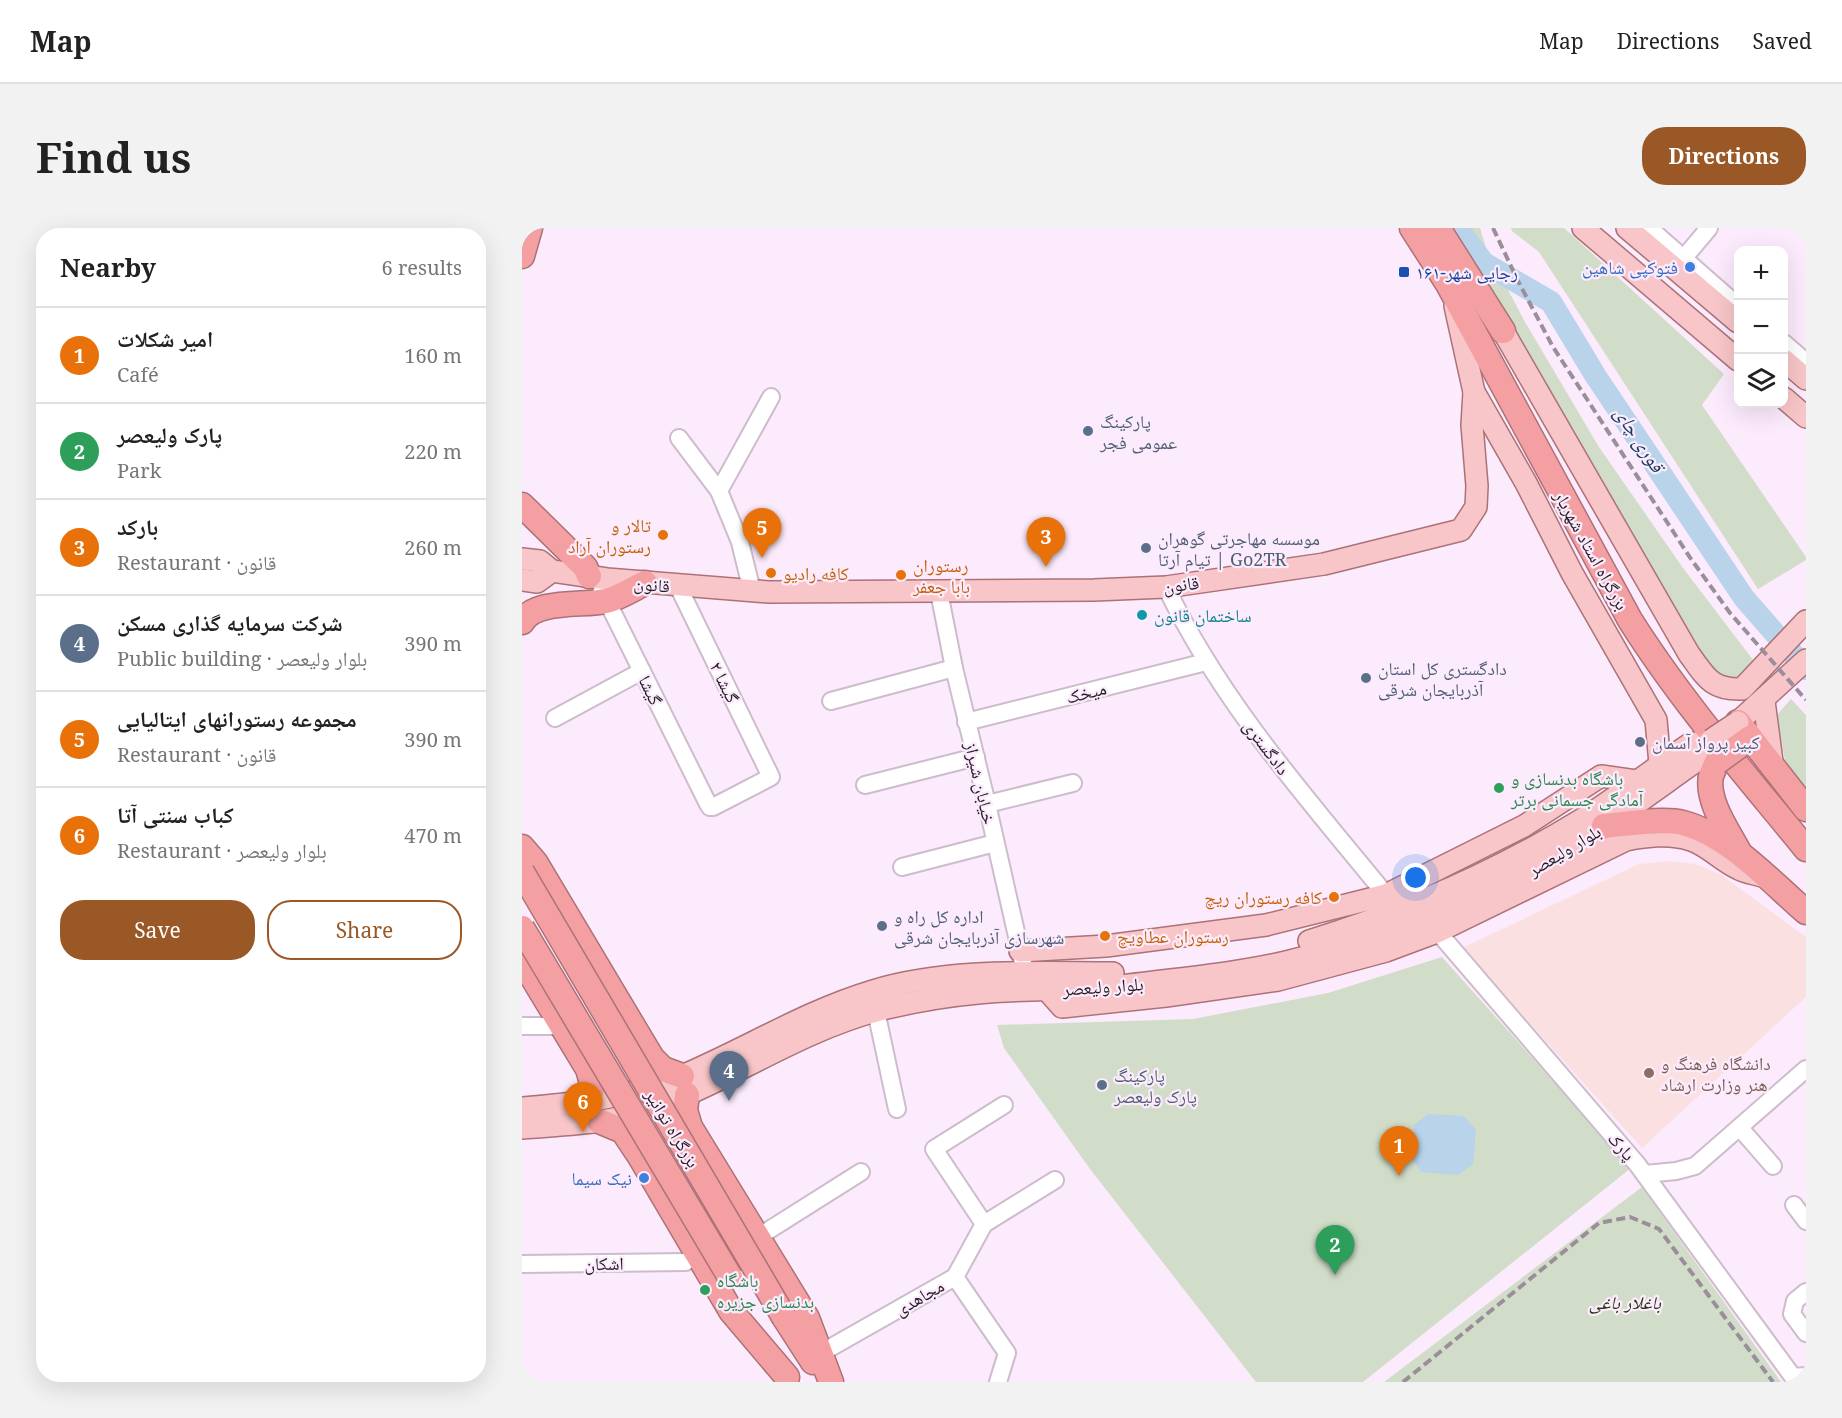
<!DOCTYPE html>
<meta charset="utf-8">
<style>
:root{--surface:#fff;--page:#f2f2f2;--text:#222;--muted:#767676;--line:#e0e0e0;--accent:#9b5827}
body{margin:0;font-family:"Noto Serif","Noto Naskh Arabic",serif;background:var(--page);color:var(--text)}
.controls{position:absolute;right:18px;top:18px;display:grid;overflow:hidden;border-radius:12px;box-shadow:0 6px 24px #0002}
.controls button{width:54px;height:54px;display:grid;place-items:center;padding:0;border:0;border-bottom:2px solid var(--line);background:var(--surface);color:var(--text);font:30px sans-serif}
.you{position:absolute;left:894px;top:650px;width:21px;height:21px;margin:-15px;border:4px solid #fff;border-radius:50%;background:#1a73e8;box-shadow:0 0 0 9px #1a73e833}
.badge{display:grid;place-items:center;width:39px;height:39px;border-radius:50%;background:var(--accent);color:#fff;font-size:20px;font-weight:700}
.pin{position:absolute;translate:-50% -50px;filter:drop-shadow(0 2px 3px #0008)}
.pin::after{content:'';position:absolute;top:32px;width:21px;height:18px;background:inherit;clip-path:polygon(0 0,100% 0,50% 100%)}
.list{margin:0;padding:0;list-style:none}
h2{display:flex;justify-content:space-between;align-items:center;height:78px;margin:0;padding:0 24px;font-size:26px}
h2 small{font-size:20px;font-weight:400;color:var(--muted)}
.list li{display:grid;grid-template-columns:39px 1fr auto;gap:18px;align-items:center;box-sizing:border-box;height:96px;padding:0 24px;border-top:2px solid var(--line)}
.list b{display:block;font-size:22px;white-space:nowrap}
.list p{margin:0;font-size:20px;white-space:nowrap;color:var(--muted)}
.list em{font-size:20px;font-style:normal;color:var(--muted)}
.actions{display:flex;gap:12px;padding:18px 24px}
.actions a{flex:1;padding:14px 0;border:2px solid var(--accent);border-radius:24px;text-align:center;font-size:21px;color:var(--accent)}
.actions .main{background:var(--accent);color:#fff}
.icon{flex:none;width:33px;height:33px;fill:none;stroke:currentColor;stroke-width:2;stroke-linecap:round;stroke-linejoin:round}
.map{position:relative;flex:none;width:1284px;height:1154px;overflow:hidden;border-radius:24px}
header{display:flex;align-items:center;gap:36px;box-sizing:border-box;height:84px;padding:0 30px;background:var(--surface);border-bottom:2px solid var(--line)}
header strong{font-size:28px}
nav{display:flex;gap:33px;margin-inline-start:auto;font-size:21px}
.intro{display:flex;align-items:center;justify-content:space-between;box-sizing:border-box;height:144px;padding:0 36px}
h1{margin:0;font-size:42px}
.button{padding:15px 27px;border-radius:24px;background:var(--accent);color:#fff;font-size:21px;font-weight:700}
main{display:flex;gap:36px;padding:0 36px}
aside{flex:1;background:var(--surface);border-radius:24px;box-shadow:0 6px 24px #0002}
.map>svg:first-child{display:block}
.education{fill:#fbe0e2}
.green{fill:#d1ddc9}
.water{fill:#b8d3ea}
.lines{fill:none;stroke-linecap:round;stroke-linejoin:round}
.river{stroke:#b8d3ea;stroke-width:22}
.minor-casing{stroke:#cdbccc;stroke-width:20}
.major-casing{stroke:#ab7277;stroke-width:24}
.highway-casing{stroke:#ab7277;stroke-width:27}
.minor{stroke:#fff;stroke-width:16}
.major{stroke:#f8c6c8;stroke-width:21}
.highway{stroke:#f4a0a3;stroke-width:24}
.rail{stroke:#9a8e9a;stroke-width:4;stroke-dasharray:9 4.5;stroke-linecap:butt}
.major-bridge-casing{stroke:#ab7277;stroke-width:24;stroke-linecap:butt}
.highway-bridge-casing{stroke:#ab7277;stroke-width:27;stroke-linecap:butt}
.major-bridge{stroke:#f8c6c8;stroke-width:21}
.highway-bridge{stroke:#f4a0a3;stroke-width:24}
.shop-dot{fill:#3f7fe0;stroke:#fcebfc;stroke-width:2}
.transit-dot{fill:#1a4fb4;stroke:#fcebfc;stroke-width:2}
.service-dot{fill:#5c6f8a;stroke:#fcebfc;stroke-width:2}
.food-dot{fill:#e8710a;stroke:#fcebfc;stroke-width:2}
.culture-dot{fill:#0f9aa8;stroke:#fcebfc;stroke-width:2}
.leisure-dot{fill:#2e9e5b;stroke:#fcebfc;stroke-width:2}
.education-dot{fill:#8d6e63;stroke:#fcebfc;stroke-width:2}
.labels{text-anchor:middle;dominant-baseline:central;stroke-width:4.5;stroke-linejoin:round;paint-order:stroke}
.shop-label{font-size:18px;fill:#366cbe;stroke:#fcebfc;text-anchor:end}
.transit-label{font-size:18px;fill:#164399;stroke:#fcebfc;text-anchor:start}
.service-label{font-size:18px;fill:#4e5e75;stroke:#fcebfc;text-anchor:start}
.food-label{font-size:18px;fill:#c56008;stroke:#fcebfc;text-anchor:start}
.street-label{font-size:18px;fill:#241e24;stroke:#fcebfc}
.culture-label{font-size:18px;fill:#0d838f;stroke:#fcebfc;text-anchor:start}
.leisure-label{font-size:18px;fill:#27864d;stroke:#fcebfc;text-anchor:start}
.education-label{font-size:18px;fill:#785e54;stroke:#fcebfc;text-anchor:start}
.park-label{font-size:18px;font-style:italic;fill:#1b3206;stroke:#fcebfc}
.water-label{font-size:20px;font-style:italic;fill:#103d5d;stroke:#fcebfc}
</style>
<header>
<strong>Map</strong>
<nav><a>Map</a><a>Directions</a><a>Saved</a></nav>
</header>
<div class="intro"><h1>Find us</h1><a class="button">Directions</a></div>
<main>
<aside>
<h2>Nearby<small>6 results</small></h2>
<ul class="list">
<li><span class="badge" style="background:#e8710a">1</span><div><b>امیر شکلات</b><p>Café</p></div><em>160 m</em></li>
<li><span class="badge" style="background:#2e9e5b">2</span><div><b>پارک ولیعصر</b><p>Park</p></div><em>220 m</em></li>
<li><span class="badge" style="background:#e8710a">3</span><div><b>بارکد</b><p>Restaurant · قانون</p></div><em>260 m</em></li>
<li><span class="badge" style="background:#5c6f8a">4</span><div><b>شرکت سرمایه گذاری مسکن</b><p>Public building · بلوار ولیعصر</p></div><em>390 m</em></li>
<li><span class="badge" style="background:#e8710a">5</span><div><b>مجموعه رستورانهای ایتالیایی</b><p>Restaurant · قانون</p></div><em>390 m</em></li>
<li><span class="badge" style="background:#e8710a">6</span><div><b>کباب سنتی آتا</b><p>Restaurant · بلوار ولیعصر</p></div><em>470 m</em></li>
</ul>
<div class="actions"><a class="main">Save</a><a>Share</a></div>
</aside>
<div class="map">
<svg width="1284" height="1154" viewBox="0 0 1284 1154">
<rect width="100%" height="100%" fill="#fcebfc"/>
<!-- education -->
<polygon class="education" points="1149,633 1173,636 1198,646 1284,709 1284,769 1120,920 940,720 1117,636"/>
<!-- green -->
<g class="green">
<polygon points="919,0 958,0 964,20 1003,94 1077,219 1161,340 1238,441 1221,455 1193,450"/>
<polygon points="989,0 1042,0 1202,146 1180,177 1284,329 1284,332 1236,361 1017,24 990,3"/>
<polygon points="1269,471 1284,487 1284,565 1265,544 1255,487"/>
<polygon points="920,729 1109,940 841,1154 734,1154 568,941 482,820 475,797 671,791 806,765"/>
<polygon points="1120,959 1259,1154 862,1154"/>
</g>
<!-- water -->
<polygon class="water" points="906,886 942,888 954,902 951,936 936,947 899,944 890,930 892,897"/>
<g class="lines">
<!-- river -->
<polyline class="river" points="935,0 962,35 1029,74 1073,147 1222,370 1284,441"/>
<!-- minor casing -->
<g class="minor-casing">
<g id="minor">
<polyline points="1127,0 1216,78"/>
<polyline points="1161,31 1187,0"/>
<polyline points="1262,115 1284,134"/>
<polyline points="157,210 197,263 249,169"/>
<polyline points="197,263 218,314 230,363"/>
<path d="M644 359C699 474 784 569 864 667"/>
<polyline points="417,364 432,440 465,576 501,735"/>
<polyline points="79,365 85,373 186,576 188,579 191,579 249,549 156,358"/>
<polyline points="309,473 432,440"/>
<polyline points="33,490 120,443"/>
<polyline points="444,494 684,434"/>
<polyline points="343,557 454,529"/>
<polyline points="465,576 551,555"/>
<polyline points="380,639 473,615"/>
<polyline points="909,696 1115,936 1271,1149 1284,1148"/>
<polyline points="354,783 375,881"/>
<polyline points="0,798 40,798"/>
<polyline points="1218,900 1251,938"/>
<polyline points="1123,946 1154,943 1173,938 1284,841"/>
<polyline points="1272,977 1284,993"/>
<polyline points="462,996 412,921 482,877"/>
<polyline points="236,1009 339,944"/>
<polyline points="0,1036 164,1034"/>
<polyline points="433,1049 485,1125 476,1154"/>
<polyline points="1284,1064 1273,1073 1270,1086 1284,1105"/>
<polyline points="299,1125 433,1049 462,996 533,952"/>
</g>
</g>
<!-- major casing -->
<g class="major-casing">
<g id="major">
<polyline points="1061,0 1216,132"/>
<polyline points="1105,0 1216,94"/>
<polyline points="933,78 952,164 1004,255 1050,345 1134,492 1138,536"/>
<path d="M981 103 1167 426C1184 449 1189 462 1220 461L1284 393"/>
<polyline points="1262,132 1284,151"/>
<polyline points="1262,170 1284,189"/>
<polyline points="0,331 18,333 30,343 85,351 247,364 572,362 644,359 802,336 939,302 954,279 955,258 950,197 952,164"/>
<polyline points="0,352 15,354 30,343"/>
<polyline points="1242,473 1251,541"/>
<polyline points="1216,494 1284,432"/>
<path d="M787 713C882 684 974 644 1059 592 1096 569 1131 541 1168 516L1189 512"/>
<polyline points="498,723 584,718 744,697 864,667 1002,598 1079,548 1114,553"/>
<path d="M525 762 540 779 644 768 756 752 864 723 915 704 1104 612C1125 608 1147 605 1169 612 1187 618 1199 633 1217 641 1225 645 1235 646 1243 649"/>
<path d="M0 880C54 876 109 869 160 848 224 821 284 783 351 763 426 740 513 745 591 745"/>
<path d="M0 900C41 897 92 895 131 881 208 852 277 803 357 782 389 774 422 768 456 765 506 760 557 763 607 757 660 750 712 746 764 734 856 712 946 679 1028 632 1081 601 1130 564 1180 529L1189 512"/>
</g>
</g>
<!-- highway casing -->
<g class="highway-casing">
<g id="highway">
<path d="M890 0 926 56 1108 392C1159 473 1223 546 1284 621"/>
<polyline points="916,0 981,103"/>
<polyline points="0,28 8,0"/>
<polyline points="0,277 63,339 67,348"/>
<path d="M0 394C13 371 61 378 84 373 97 370 111 361 123 355"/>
<polyline points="1216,494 1284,581"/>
<path d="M1195 534C1193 538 1191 543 1189 548 1184 573 1206 603 1217 624"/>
<path d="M1082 598C1104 596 1141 590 1161 595 1207 607 1248 653 1284 684"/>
<polyline points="0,619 13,634 130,830 141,841 160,848"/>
<polyline points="0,732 66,841 71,859 65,874"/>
<polyline points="165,867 163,882 168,899 285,1090 309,1154"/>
<polyline points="77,893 101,903 117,927 209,1083 265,1149"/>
<polyline points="262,1089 291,1134"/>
</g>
</g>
<!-- minor -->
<use href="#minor" class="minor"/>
<!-- major -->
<use href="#major" class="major"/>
<!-- highway -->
<use href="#highway" class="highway"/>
<!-- rail -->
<g class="rail">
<polyline points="971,0 996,53 1031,119 1169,331 1208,385 1284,472"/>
<polyline points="881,1154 1077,995 1108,989 1137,1001 1251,1154"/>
</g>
<!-- major-bridge casing -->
<g class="major-bridge-casing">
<polyline id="major-bridge" points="1189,512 1216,494"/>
</g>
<!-- highway-bridge casing -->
<g class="highway-bridge-casing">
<g id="highway-bridge">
<polyline points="1195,534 1228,510"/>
<polyline points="0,644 262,1089"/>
<polyline points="0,700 208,1049"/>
</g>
</g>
<!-- major-bridge -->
<use href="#major-bridge" class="major-bridge"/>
<!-- highway-bridge -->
<use href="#highway-bridge" class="highway-bridge"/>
</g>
<!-- markers -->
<g class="shop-dot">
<circle cx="1168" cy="39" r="6"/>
<circle cx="122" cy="950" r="6"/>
</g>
<rect class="transit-dot" x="876" y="38" width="12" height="12" rx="3"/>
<g class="service-dot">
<circle cx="566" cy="203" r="6"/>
<circle cx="624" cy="320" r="6"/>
<circle cx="844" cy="450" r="6"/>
<circle cx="1118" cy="514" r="6"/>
<circle cx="360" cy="698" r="6"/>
<circle cx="580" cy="857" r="6"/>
</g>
<g class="food-dot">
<circle cx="141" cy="307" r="6"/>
<circle cx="249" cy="345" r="6"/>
<circle cx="379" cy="347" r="6"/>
<circle cx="812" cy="669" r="6"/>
<circle cx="583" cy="708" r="6"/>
</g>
<circle class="culture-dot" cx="620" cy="387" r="6"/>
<g class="leisure-dot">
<circle cx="977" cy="560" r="6"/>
<circle cx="183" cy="1062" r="6"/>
</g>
<circle class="education-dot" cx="1127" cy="845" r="6"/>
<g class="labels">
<!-- shop labels -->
<g class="shop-label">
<text x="1156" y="39">فتوکپی شاهین</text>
<text x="110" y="950">نیک سیما</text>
</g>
<!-- transit labels -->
<g class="transit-label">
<text x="894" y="44">۱۶۱-رجایی شهر</text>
</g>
<!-- service labels -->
<g class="service-label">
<text x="578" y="193">پارکینگ<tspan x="578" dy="21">عمومی فجر</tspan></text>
<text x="636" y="310">موسسه مهاجرتی گوهران<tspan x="636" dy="21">تیام آرتا | Go2TR</tspan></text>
<text x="856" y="440">دادگستری کل استان<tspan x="856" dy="21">آذربایجان شرقی</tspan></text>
<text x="1130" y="514">کبیر پرواز آسمان</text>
<text x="372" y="688">اداره کل راه و<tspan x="372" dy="21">شهرسازی آذربایجان شرقی</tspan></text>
<text x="592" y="847">پارکینگ<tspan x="592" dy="21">پارک ولیعصر</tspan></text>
</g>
<!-- food labels -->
<g class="food-label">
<text x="129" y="297" text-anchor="end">تالار و<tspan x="129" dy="21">رستوران آراد</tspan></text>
<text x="391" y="337">رستوران<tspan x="391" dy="21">بابا جعفر</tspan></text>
<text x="261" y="345">کافه رادیو</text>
<text x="800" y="669" text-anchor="end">کافه رستوران ریچ</text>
<text x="595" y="708">رستوران عطاویچ</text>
</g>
<!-- street labels -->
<g class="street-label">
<text transform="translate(1070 322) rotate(61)">بزرگراه استاد شهریار</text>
<text transform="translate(130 356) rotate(6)">قانون</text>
<text transform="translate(659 356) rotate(-7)">قانون</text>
<text transform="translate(203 454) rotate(64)">گیشا ۲</text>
<text transform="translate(129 462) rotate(64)">گیشا</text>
<text transform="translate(564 464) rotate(-14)">میخک</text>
<text transform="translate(745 519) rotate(53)">دادگستری</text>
<text transform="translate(459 555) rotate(77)">خیابان شیراز</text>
<text transform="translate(1042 622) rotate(-31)">بلوار ولیعصر</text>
<text transform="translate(581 758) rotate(-4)">بلوار ولیعصر</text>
<text transform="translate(151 900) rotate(59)">بزرگراه توانیر</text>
<text transform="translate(1100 918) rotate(49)">پارک</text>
<text transform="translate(82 1035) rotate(-1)">اشکان</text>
<text transform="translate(397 1069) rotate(-30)">مجاهدی</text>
</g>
<!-- culture labels -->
<g class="culture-label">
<text x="632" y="387">ساختمان قانون</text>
</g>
<!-- leisure labels -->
<g class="leisure-label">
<text x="989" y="550">باشگاه بدنسازی و<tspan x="989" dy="21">آمادگی جسمانی برتر</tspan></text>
<text x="195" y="1052">باشگاه<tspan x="195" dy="21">بدنسازی جزیره</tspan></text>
</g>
<!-- education labels -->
<g class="education-label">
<text x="1139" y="835">دانشگاه فرهنگ و<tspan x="1139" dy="21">هنر وزارت ارشاد</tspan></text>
</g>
<!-- park labels -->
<g class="park-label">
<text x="1103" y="1074">باغلار باغی</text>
</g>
<!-- water labels -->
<g class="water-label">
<text transform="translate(1118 211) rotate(57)">قوری چای</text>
</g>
</g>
</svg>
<div class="controls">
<button>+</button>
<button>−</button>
<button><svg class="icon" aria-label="layers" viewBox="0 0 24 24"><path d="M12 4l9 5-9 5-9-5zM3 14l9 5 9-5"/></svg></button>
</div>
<div class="you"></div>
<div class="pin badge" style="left:877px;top:948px;background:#e8710a">1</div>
<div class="pin badge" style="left:813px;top:1047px;background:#2e9e5b">2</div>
<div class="pin badge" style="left:524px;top:339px;background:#e8710a">3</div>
<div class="pin badge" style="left:207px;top:873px;background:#5c6f8a">4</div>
<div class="pin badge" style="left:240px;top:330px;background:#e8710a">5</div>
<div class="pin badge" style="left:61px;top:904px;background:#e8710a">6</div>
</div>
</main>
